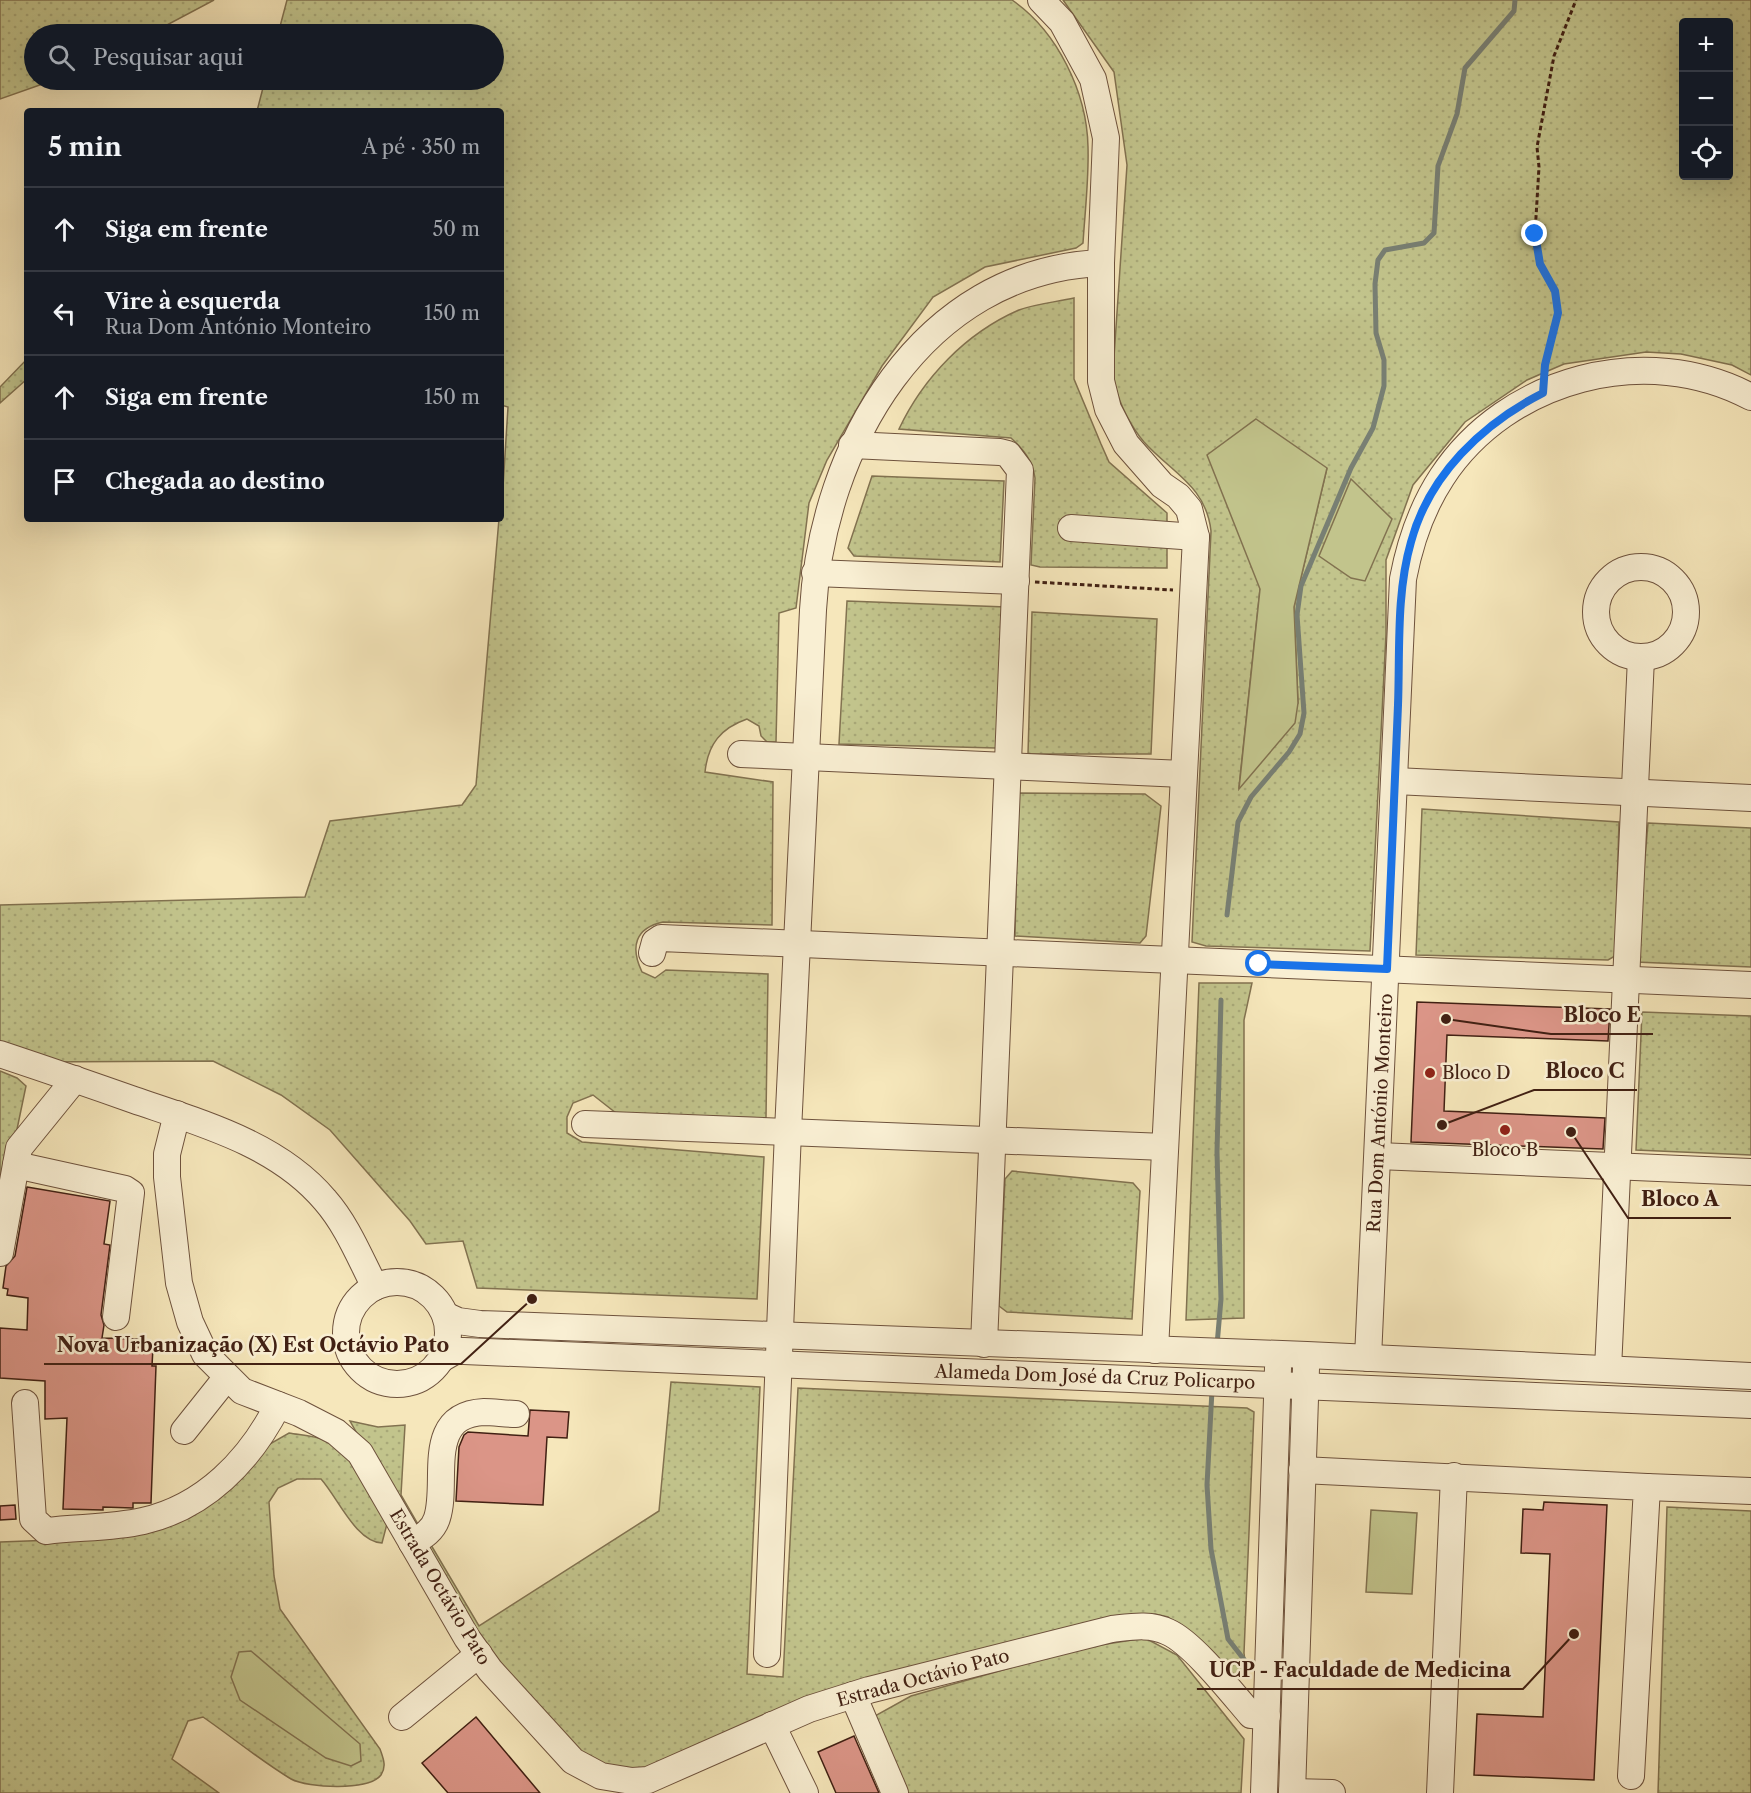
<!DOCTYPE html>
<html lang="pt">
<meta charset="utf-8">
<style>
:root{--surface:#171b24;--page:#20242c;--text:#f1f3f6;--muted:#9ea1a6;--line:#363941}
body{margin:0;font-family:"Libre Caslon Text",serif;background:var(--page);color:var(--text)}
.controls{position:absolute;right:18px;top:18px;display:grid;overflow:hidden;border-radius:6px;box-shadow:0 6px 24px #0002}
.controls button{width:54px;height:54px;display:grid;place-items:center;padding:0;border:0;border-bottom:2px solid var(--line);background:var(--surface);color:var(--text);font:30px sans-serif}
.stop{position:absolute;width:18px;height:18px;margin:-14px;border:4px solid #1a73e8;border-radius:50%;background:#fff}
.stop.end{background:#1a73e8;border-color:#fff;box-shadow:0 2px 6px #0008}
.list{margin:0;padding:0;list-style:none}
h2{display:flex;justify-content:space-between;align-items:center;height:78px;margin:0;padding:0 24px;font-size:26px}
h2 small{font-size:20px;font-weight:400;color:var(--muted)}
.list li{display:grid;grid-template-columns:39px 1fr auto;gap:18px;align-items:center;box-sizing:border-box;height:84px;padding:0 24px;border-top:2px solid var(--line)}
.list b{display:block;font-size:22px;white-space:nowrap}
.list p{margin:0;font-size:20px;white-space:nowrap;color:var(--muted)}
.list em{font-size:20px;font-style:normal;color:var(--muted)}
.icon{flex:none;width:33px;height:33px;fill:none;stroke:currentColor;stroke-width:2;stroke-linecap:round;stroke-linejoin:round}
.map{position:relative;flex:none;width:1751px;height:1793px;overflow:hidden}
.search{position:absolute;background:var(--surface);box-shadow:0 6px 24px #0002;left:24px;top:24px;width:480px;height:66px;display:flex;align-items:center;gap:15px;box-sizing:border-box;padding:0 21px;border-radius:33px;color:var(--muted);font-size:22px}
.panel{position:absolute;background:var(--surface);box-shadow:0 6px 24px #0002;left:24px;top:108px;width:480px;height:414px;border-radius:6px}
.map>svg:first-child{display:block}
.grass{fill:url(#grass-dots);stroke:#827250;stroke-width:1.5;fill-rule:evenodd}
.garden{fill:#c2c48c;stroke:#827250;stroke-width:1.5}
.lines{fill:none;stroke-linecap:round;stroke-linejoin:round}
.stream{stroke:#787f73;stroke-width:5}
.building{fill:#db9587;stroke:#412013;stroke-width:1.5}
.minor-casing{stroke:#6e523d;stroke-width:28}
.path{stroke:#412013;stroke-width:3;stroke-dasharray:4.5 3;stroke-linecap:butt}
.minor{stroke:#f9efd3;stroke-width:26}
.route{stroke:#1a73e8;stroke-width:8}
.poi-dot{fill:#8f2418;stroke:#f9efd3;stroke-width:2}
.labels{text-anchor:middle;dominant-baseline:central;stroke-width:5;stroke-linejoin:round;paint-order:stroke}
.poi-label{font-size:18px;fill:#412013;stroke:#f9efd3;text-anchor:start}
.street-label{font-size:18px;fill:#412013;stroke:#f9efd3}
.leader{fill:none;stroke:#412013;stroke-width:2}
.callout-dot{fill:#412013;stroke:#f9efd3;stroke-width:2}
.callout-label{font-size:20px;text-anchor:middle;font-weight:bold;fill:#412013;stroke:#f9efd3;stroke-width:5;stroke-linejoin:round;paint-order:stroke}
</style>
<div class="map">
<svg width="1751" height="1793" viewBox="0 0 1751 1793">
<defs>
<pattern id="grass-dots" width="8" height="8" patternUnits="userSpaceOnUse" patternTransform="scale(1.5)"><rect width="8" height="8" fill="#c2c48c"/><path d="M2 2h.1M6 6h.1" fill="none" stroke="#a8a878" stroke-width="1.8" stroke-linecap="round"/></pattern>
</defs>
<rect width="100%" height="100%" fill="#f6e7bb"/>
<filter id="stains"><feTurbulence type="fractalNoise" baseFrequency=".00333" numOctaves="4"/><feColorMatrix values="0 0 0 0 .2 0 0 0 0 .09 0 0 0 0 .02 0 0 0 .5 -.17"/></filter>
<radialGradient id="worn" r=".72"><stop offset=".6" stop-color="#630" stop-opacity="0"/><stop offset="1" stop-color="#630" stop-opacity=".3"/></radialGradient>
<!-- grass -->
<g class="grass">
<polygon points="0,0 214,0 150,34 34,34 34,80 54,80 0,99"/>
<path d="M287 0H1012C1057 31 1087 92 1088 147 1089 179 1085 211 1083 243L1076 248 985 267 933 297 882 366 827 460 809 503 796 608 779 613 776 742H767L761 736 759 726 747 719C721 728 708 744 705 772L773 782 772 925 663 922C635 928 630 947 642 972L655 978 666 970 768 974 766 1118 616 1113 593 1095 573 1103 567 1117V1133L582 1142 764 1157 757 1299 477 1288 463 1241 426 1244 410 1221 330 1130 281 1095 213 1061 32 1062 0 1049V905L305 897 330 821 462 805 476 785 499 519H501L508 407 501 405V111H257L265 80H494V34H278Z"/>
<path d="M1063 0H1751V375L1732 365 1681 354 1646 352 1564 364 1527 380 1465 422 1413 485 1386 560V634L1370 951 1206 946 1192 942 1211 531C1206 486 1172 473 1144 442 1132 428 1119 404 1115 385 1113 376 1114 366 1114 357L1127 165 1114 72ZM1684 22H1728V176H1684ZM1327 468 1294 607 1298 703 1239 787 1260 589Z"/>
<path d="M1074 298V379L1101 444 1109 462 1167 513V568L1040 567 1031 565 1035 478C1032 460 1024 450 1011 438L899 429C923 378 966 333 1019 310 1035 304 1056 302 1074 298Z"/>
<polygon points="27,359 27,379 0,403 0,387"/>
<polygon points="872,476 1004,481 1000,562 854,556 848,548"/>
<polygon points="847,601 1006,607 996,748 839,744"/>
<polygon points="1032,612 1157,619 1151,754 1028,754"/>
<polygon points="1018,793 1145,794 1161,806 1146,936 1140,943 1015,936"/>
<polygon points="1422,809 1619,822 1615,956 1608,960 1416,955"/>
<polygon points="1648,823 1751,828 1751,967 1636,962"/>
<polygon points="1199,983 1252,983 1244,1020 1244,1318 1186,1320"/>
<polygon points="1642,1012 1751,1016 1751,1155 1636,1150"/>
<polygon points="0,1071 17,1078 26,1086 0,1211"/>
<polygon points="1012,1171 1133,1183 1140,1191 1132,1319 1007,1312 999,1306 1005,1179"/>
<polygon points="671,1382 760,1387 747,1674 783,1677 798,1388 1247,1408 1254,1412 1244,1653 1247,1677 1236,1678 1168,1617 1155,1614 855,1685 638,1771 586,1763 510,1683 425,1547 431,1545 479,1626 659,1511"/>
<polygon points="350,1421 378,1427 405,1425 401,1495 419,1526 412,1531"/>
<path d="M289 1433C300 1435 314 1436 325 1440 355 1454 372 1494 388 1520L382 1543C356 1542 338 1498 321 1479H297L278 1488 269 1502 274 1576 280 1609 380 1749C383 1758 387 1766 381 1775 369 1791 308 1788 291 1779 261 1761 232 1737 203 1717L188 1721 172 1759 219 1793H0V1542L107 1538Z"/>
<polygon points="1667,1507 1751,1511 1751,1793 1658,1793"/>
<polygon points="1145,1638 1177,1655 1244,1739 1241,1793 901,1793 873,1717 911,1696 1081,1648"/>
</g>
<!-- garden -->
<g class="garden">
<polygon points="1256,419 1327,468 1294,607 1298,703 1295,723 1239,789 1260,589 1207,455"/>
<polygon points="1351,479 1392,519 1365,581 1351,578 1319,556"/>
<polygon points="1371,1510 1417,1513 1412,1594 1366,1592"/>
<polygon points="251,1651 360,1744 361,1761 351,1766 326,1758 240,1700 231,1677 239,1652"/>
</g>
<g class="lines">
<!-- stream -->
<g class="stream">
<polyline points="1227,915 1238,822 1251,797 1289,752 1300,734 1304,713 1297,615 1301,586 1351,468 1373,428 1384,386 1384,360 1376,333 1375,284 1378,260 1385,250 1424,243 1434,233 1438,166 1457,114 1465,68 1514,11 1515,0"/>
<polyline points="1217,1345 1221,1299 1217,1152 1221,1000"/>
<polyline points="1212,1390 1207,1485 1211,1549 1228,1639 1246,1662"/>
</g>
</g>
<!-- building -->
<g class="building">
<polygon points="1417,1002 1610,1009 1608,1041 1447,1035 1444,1111 1605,1118 1603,1149 1411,1142"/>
<polygon points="27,1187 110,1201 104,1244 110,1245 101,1315 104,1325 102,1338 138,1339 138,1347 153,1347 152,1366 156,1366 151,1503 133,1503 133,1508 103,1507 103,1510 63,1509 67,1418 45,1419 45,1381 0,1378 0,1328 27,1330 28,1298 7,1295 8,1289 3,1288 6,1266 15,1256"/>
<polygon points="530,1410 569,1412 567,1438 547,1437 543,1505 456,1501 459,1447 464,1435 468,1432 528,1436"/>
<polygon points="1544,1502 1607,1505 1594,1780 1474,1775 1477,1714 1543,1717 1550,1554 1521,1553 1523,1509 1543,1510"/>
<polygon points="15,1505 16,1519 0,1520 0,1506"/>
<polygon points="476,1717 540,1793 448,1793 422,1763"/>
<polygon points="854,1736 879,1793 836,1793 818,1752"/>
</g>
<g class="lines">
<!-- minor casing -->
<g class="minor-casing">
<g id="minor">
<polyline points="1041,0 1062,22 1093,79 1106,138 1101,263 1101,381 1108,409 1126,444 1162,485 1178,496 1189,509 1196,537 1155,1350"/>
<polyline points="852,445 1000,452 1008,454 1020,470 984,1344"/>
<polyline points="1071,528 1196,537"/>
<circle cx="1641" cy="612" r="45"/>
<polyline points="815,573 1016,581"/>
<polyline points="741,754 1183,774"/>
<polyline points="1395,781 1751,798"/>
<polyline points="652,953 655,942 661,938 1751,985"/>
<path d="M0 1054C45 1069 89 1084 134 1100 201 1123 278 1144 325 1200 347 1225 360 1258 375 1287"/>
<path d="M177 1114 167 1154V1177L179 1283 190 1322 205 1354 242 1391 299 1413 336 1432 360 1453 467 1638 490 1670 573 1761 601 1776 632 1781 648 1780 809 1709 869 1690 1112 1629C1130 1627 1150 1623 1168 1632 1193 1643 1232 1693 1251 1715L1267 1716"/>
<polyline points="585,1124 1165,1147"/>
<polyline points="1378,1156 1751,1172"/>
<polyline points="16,1165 125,1189 131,1193 116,1317"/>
<polyline points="0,1253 19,1148 75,1079"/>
<circle cx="397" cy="1333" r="51"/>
<polyline points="445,1315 458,1321 480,1324 1307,1355 1751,1376"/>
<path d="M1368 1358 1403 579C1410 542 1421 509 1442 477 1507 378 1646 341 1751 397"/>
<polyline points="441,1359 455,1351 464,1351 1751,1405"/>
<polyline points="1608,1369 1641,658"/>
<path d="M25 1403 33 1519 46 1531C78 1527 112 1528 143 1521 205 1507 250 1460 278 1405"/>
<polyline points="184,1431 227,1377"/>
<polyline points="1302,1470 1647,1487 1631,1776"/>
<polyline points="1647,1487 1751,1491"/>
<path d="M412 1543C422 1537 433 1531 437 1518 449 1482 423 1415 484 1412 494 1412 506 1414 516 1414"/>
<path d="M767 1654 788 1131 813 610C822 447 921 271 1101 263"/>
<polyline points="853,1695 895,1793"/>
<polyline points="402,1717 479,1654"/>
<polyline points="772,1725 805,1793"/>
<polyline points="1292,1792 1332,1793"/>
<polyline points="1264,1793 1278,1368"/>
<polyline points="1292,1793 1306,1368"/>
<polyline points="1440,1793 1454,1476"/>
</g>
</g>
<!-- path -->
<g class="path">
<polyline points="1544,371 1558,313 1555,291 1540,264 1535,234 1539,167 1537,147 1554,56 1576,0"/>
<polyline points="1035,582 1173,590"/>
</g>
<!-- minor -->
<use href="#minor" class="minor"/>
</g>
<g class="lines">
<!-- route -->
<path class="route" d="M1259 964 1387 969C1391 881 1395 793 1398 705 1400 652 1396 594 1411 542 1429 475 1482 424 1543 393L1545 365 1558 313 1555 291 1540 264 1535 234"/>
</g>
<!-- markers -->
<g class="poi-dot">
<circle cx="1430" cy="1073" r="6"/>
<circle cx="1505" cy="1130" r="6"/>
</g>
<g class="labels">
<!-- poi labels -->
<g class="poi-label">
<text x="1442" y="1073">Bloco D</text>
<text x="1505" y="1150" text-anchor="middle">Bloco B</text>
</g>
<!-- street labels -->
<g class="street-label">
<text transform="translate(1380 1113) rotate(-87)">Rua Dom António Monteiro</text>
<text transform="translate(1095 1377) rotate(2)">Alameda Dom José da Cruz Policarpo</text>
<text transform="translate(440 1587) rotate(59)">Estrada Octávio Pato</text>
<text transform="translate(923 1678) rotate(-15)">Estrada Octávio Pato</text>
</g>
</g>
<!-- callouts -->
<path class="leader" d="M1446 1019L1551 1034H1653M1442 1125L1534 1090H1637M1571 1132L1628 1218H1731M532 1299L461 1364H44M1574 1634L1523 1689H1197"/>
<g class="callout-dot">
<circle cx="1446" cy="1019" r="6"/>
<circle cx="1442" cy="1125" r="6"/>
<circle cx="1571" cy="1132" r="6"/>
<circle cx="532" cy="1299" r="6"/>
<circle cx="1574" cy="1634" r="6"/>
</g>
<g class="callout-label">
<text x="1602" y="1022">Bloco E</text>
<text x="1585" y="1078">Bloco C</text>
<text x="1680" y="1206">Bloco A</text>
<text x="253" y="1352">Nova Urbanização (X) Est Octávio Pato</text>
<text x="1360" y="1677">UCP - Faculdade de Medicina</text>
</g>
<rect width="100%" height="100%" filter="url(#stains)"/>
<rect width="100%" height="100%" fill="url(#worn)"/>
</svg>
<div class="controls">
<button>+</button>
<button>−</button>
<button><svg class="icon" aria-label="locate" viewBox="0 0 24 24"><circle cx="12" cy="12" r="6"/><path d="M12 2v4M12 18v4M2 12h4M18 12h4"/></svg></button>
</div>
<div class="stop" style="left:1259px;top:964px"></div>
<div class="stop end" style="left:1535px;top:234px"></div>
<div class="search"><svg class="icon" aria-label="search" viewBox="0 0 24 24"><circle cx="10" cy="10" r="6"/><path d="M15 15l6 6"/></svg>Pesquisar aqui</div>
<section class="panel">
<h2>5 min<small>A pé · 350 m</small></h2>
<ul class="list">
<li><svg class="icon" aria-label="ahead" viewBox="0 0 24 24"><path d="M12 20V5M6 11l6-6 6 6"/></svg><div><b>Siga em frente</b></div><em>50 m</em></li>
<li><svg class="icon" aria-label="left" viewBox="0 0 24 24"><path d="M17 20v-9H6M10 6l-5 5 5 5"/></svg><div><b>Vire à esquerda</b><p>Rua Dom António Monteiro</p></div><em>150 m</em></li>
<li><svg class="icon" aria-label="ahead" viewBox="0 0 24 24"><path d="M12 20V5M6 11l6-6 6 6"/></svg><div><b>Siga em frente</b></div><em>150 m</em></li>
<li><svg class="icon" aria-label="arrive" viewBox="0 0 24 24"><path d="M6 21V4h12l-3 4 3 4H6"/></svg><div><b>Chegada ao destino</b></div></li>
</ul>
</section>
</div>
